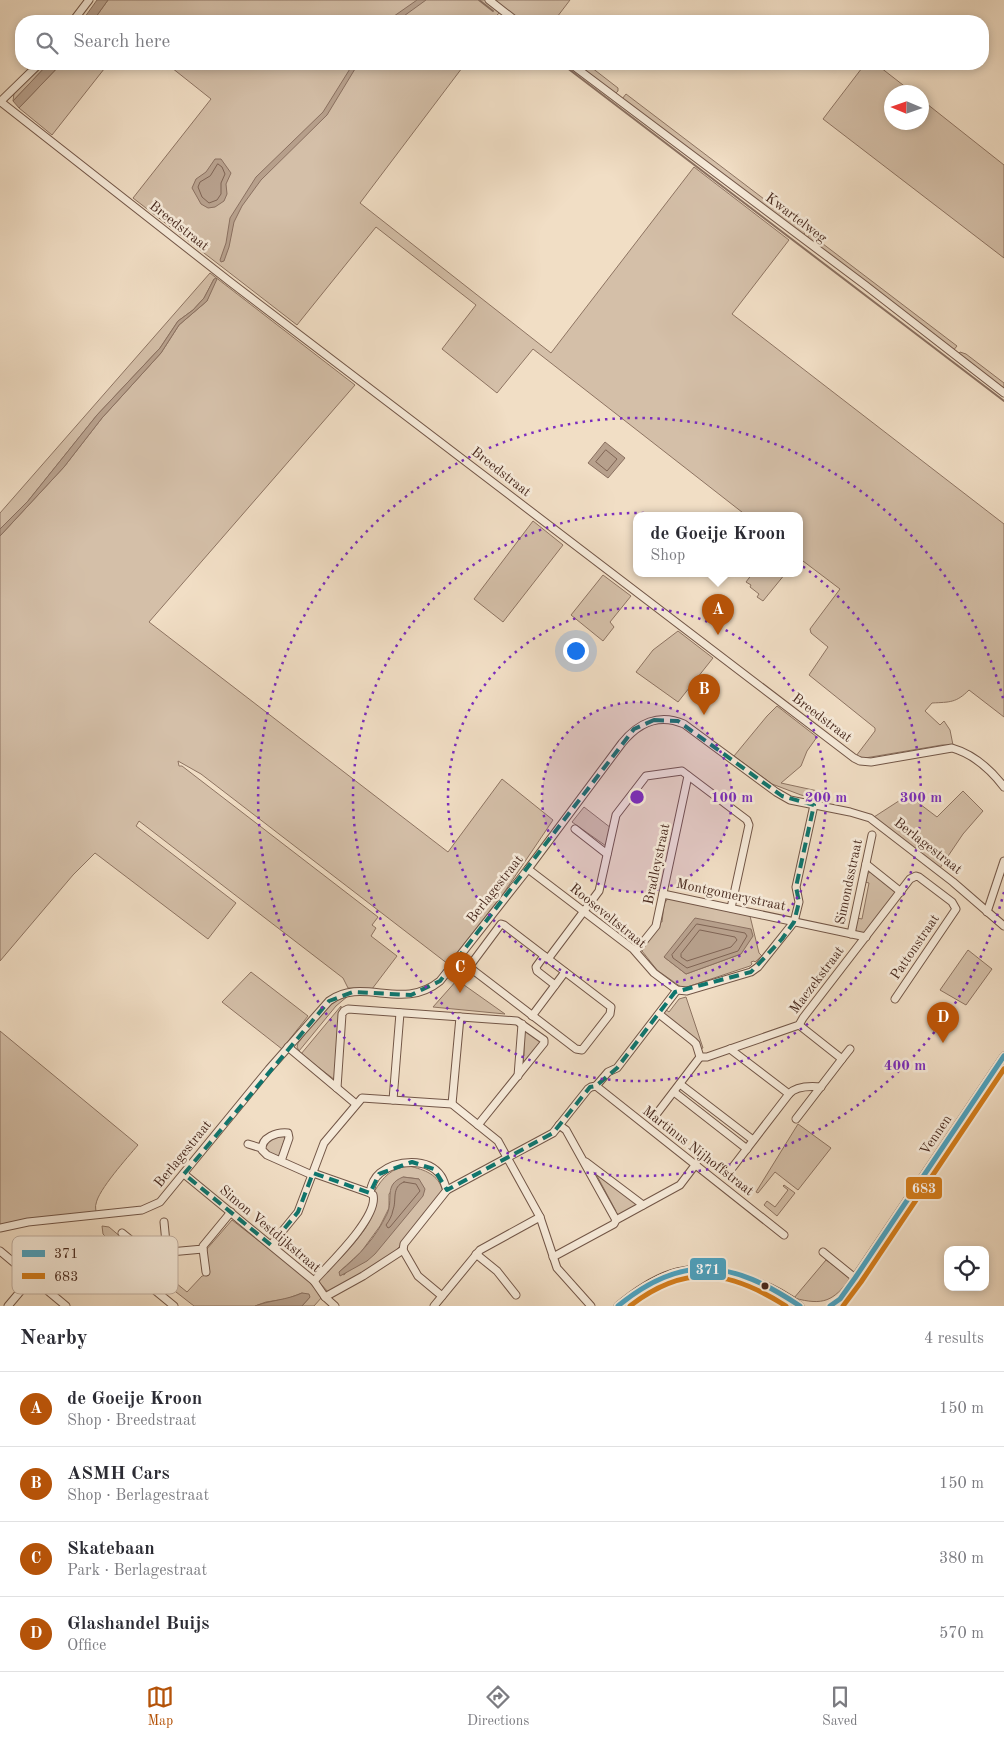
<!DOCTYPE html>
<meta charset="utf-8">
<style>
:root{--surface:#fff;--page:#f2f2f3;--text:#2b2b33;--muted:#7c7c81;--line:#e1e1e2;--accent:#b45309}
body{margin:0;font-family:"Old Standard TT",serif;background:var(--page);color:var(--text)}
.controls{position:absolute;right:15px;bottom:15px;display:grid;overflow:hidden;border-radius:10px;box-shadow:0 2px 8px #0003}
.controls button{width:45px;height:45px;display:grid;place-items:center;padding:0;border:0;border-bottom:1px solid var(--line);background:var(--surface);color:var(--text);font:25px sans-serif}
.compass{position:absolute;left:884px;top:85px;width:45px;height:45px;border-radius:50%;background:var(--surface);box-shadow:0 2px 8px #0003;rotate:272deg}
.you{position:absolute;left:575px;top:650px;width:18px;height:18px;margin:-12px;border:4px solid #fff;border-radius:50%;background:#1a73e8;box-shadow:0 0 0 8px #1a73e833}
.badge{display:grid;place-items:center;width:32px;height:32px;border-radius:50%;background:var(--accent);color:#fff;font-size:16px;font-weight:700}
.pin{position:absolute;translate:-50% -41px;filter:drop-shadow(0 1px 2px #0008)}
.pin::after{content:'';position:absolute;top:26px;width:18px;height:15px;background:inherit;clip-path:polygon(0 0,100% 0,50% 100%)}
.popup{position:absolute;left:633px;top:512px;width:170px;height:65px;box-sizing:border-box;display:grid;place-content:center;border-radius:10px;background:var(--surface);filter:drop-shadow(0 1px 4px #0005);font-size:16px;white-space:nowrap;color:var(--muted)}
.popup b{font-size:19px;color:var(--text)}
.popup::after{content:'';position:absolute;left:50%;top:100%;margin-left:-10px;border:10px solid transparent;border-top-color:var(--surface)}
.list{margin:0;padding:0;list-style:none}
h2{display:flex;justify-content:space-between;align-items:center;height:65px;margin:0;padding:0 20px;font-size:21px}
h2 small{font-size:16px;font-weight:400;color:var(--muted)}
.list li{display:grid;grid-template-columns:32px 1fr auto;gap:15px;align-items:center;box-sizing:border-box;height:75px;padding:0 20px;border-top:1px solid var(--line)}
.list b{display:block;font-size:19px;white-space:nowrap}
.list p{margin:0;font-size:16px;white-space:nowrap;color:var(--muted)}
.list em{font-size:16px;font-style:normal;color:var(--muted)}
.icon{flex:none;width:28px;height:28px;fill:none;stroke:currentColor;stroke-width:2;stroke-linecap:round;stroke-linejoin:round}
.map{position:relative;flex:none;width:1004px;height:1306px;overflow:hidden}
.search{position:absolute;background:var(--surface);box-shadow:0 2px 8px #0003;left:15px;right:15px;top:15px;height:55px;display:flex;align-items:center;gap:12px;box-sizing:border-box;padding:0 18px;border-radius:20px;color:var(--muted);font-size:19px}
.sheet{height:365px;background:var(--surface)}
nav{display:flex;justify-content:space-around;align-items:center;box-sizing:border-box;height:70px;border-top:1px solid var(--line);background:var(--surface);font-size:14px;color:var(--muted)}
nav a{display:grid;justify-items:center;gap:2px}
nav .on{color:var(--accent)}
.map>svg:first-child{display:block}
.green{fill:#d4bfa8;stroke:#8e7462;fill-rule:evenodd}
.water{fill:#b7a08c;stroke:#8a7060}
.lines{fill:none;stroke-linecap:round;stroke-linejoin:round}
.shore{stroke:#7f6454;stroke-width:1}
.stream{stroke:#8a7060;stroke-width:2}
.minor-casing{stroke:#725647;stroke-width:9}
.minor{stroke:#f6ead9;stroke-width:7}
.bus-1-casing{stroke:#f6ead9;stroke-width:9}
.bus-2-casing{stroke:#f6ead9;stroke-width:9}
.bus-1{stroke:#4da2bf;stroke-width:5}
.bus-2{stroke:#d47e1d;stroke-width:5}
.marked{fill:none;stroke:#0f766e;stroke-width:4;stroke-dasharray:10 6;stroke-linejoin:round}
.ring{fill:none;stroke:#7b2cbf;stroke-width:2.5;stroke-dasharray:2.5 5}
.bus-dot{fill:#47281d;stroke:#f6ead9;stroke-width:2}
.labels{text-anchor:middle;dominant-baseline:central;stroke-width:5;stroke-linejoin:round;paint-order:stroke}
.street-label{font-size:14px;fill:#47281d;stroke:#f6ead9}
.key{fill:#f6ead9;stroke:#c2b0a1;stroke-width:1}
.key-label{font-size:14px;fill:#47281d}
.centre{fill:#7b2cbf;stroke:#f6ead9;stroke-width:2.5}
.ring-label{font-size:15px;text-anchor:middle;font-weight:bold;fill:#7b2cbf;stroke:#f6ead9;stroke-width:5;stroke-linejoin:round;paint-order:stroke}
.line-badge{stroke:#f6ead9;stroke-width:2}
.badge-label{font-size:14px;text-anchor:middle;font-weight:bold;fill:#fff}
</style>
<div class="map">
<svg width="1004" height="1306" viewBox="0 0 1004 1306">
<rect width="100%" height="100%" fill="#f1dec5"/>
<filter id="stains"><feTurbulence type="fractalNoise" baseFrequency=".004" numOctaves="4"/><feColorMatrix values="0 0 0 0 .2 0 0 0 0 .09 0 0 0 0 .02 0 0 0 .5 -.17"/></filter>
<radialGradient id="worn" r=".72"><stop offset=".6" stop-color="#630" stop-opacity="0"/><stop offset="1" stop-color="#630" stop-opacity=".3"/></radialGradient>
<!-- green -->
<g class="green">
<polygon points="108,0 570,0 554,21 521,21 504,9 497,15 499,18 497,21 93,21"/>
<polygon points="43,64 48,64 13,101 14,93"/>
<polygon points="61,64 108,64 52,135 19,108"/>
<path d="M167 64H465L360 203 551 353 694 167 789 240 732 314 1004 524V717L969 690C956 703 950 702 932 703L925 711 940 725 944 721 950 730 953 745H942L865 758 856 756 875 731V728L809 675 828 647 811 633 810 629 840 589 799 558V516H747L533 349 497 393 442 349 476 305 376 227 297 325 133 198 211 99Z"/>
<polygon points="576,64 587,64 618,88 618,91 615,94"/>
<polygon points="865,64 876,64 912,92 892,92 892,122 922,122 922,100 1004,165 1004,258 823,119"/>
<polygon points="626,94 806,231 802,237 622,99"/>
<polygon points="810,234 957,346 952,352 805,240"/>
<polygon points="210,273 355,385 149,622 448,852 502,779 553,820 503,894 448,964 201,774 178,761 179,766 182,766 378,917 372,925 376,928 371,936 397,956 372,989 348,988 343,978 139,821 136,826 236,903 208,939 95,853 73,875 0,961 0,536 64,467 102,418 161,353 179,325 207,301 214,279 204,298 193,310 178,321 160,348 97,415 28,501 0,529 0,513"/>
<polygon points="960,352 966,354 1004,383 1004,392 957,356"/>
<polygon points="533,521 563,545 503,622 474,599"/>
<polygon points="752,574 785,574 763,601 757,597 759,594 750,587 751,585 746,582"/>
<polygon points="603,575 631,596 610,622 614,627 603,641 571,615"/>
<polygon points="678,631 713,658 678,702 636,672 653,650"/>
<polygon points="777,706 817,737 807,751 801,766 781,783 827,793 819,799 801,795 772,784 734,756 767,716"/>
<polygon points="963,791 983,811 963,834 940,868 874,817 908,795 937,817"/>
<polygon points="584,807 611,828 606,846 572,822"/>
<path d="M870 872 895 892V894L866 932C861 934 859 933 855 930L857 918 862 919 869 883 865 882 867 874Z"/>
<path d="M668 898 750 916 759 953 762 956 755 962 754 961 751 962 752 964 750 966 684 988 681 987 657 970 642 951 660 922H662L664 904ZM741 954 686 974 664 957Z"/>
<polygon points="968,950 992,969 966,1005 940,990"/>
<polygon points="251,972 308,1016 282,1049 222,1002"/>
<polygon points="457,980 505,1014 433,1007"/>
<path d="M348 996 336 1006 299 1051 297 1047 298 1043C312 1026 326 1001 348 996Z"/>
<polygon points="686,997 703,1048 700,1049 664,1013 665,1009 669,1012 679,999"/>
<polygon points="341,1006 341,1014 335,1080 301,1054"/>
<polygon points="524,1030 540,1041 541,1044 524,1062 522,1056 524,1056"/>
<path d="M0 1031 138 1145C128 1157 98 1190 96 1204 95 1205 96 1211 96 1212L0 1226Z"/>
<polygon points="798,1124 831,1148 798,1190 775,1172 758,1193 756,1192"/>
<path d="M286 1135 279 1156 275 1157 264 1149C267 1138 276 1137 286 1135Z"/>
<path d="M409 1166C425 1170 438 1174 443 1191L406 1240 393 1253 329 1293 319 1282C323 1272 333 1266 340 1259 354 1244 383 1213 374 1192 383 1177 391 1168 409 1166ZM403 1177 419 1179 344 1275 339 1272 361 1252 380 1226 389 1208V1194Z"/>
<polygon points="596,1171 636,1202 636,1206 619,1215 615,1212 616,1211 596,1174 594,1174"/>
<polygon points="784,1185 795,1193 777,1216 764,1205 767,1201 775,1207 788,1190 783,1186"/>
<polygon points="232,1220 305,1277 322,1297 314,1306 302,1306 310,1297 302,1293 286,1299 266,1302 255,1306 194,1306 108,1239 103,1234 102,1226 109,1227 147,1259 164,1258 165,1274 187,1292 202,1276 209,1275 206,1250"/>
<path d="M826 1260 851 1278C833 1301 824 1306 794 1298Z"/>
</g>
<!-- water -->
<g class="water">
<polygon points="97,0 108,0 93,21 82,21"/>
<polygon points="417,0 426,0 397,21 387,21"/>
<polygon points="48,64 61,64 19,108 13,101"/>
<polygon points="353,64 358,64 327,115 261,180 242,206 234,222 229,247 224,261 221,262 220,260 226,243 230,218 256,177 323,112"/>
<polygon points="215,159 221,159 231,173 226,184 227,194 224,201 215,207 208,208 201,204 192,188 196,179 206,172"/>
<polygon points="216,278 217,279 207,301 179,325 161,353 102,418 64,467 0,536 0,529 28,501 97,415 160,348 178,321 193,310 204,298 214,279"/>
<polygon points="605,442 625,458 608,478 588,463"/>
<polygon points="695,918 751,929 753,936 741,954 686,974 664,957"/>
<path d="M403 1177 419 1179 425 1189 423 1196 375 1254 367 1261 340 1276 339 1272C359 1256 376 1237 387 1214 394 1199 383 1185 403 1177Z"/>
<path d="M302 1293 309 1294 310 1297 302 1306H255C271 1300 287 1300 302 1293Z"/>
</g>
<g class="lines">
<!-- shore -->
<g class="shore">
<polygon points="218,164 222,167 225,174 221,183 221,194 217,200 209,203 202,197 198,187 200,182 210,176"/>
<polygon points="606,450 617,459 607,471 596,462"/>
<polygon points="697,924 745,933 747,936 738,951 687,968 673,958 672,955"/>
<polygon points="700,930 735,937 737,940 731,947 687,961 681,957 681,954"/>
<path d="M404 1182 416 1184 420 1191 390 1227 388 1228 386 1225C389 1221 392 1216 393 1210 397 1200 391 1187 404 1182Z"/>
</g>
<!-- stream -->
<g class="stream">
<polyline points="479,0 493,11"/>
<polyline points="500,17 506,21"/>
<polyline points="562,64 1004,401"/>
</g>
<!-- minor casing -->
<g class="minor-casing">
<g id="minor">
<polyline points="489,0 516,21"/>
<polyline points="73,21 89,0"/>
<polyline points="571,64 865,285 1004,393"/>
<polyline points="0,102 39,64"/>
<path d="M1 102 229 281 854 758 860 761 871 762 952 748C973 754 991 770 1004 787"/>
<polyline points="575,829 607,854"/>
<polyline points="866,864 901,892"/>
<polyline points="528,869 633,949 654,973 677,990 687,991 751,972 758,967 794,922 799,902 796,887 814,805"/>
<polyline points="663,894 866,937"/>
<polyline points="987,912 1004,861"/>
<polygon points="501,924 504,925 611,1007 610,1014 582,1050 576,1049 469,967"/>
<polyline points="851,934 872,835"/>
<polyline points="636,951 656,926 657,921 688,776"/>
<polyline points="544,956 536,967 537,971 555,985"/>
<polyline points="548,959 599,891 616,815 646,776 682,771 747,820 749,825 731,908"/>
<polyline points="532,1016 565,972"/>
<polyline points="288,1047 356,1104"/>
<polyline points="700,1057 707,1057 799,1025 803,1018 910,879 916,876 919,877 952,902 956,909 895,999"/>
<polyline points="842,1059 850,1049"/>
<polyline points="518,1076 522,1024"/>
<polyline points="680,1084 753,1140"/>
<polyline points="596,1086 784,1235"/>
<polyline points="596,1086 608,1072 617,1068 677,990"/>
<polyline points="337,1088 342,1014 344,1011 348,1009 517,1021 544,1040 544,1043 478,1125"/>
<polyline points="674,1092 747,1149"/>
<path d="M789 1094C796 1086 810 1086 821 1087"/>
<polyline points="393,1100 400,1013"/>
<polyline points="452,1104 460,1017"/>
<polyline points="655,1116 700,1057 696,1044 693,1041 659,1014"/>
<polyline points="796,1119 842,1059 799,1025"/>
<polyline points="559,1125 566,1130 616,1220"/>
<polyline points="248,1144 261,1148"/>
<path d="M281 1161 289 1138 288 1133C277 1132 261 1137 262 1150L267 1155 312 1175"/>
<polyline points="586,1162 643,1205"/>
<polyline points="729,1172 789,1094 730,1049"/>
<polyline points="313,1173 370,1193"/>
<polyline points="184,1174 314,1281 325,1297 335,1306"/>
<polyline points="164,1222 169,1274"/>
<path d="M0 1228 28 1222 142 1210 160 1202 269 1069 329 1001C363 976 402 1012 440 981L528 869 622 743C638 723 659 713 684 724L776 792 790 800 850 812 870 818 953 882 1004 926"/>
<polyline points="122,1233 148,1254 203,1249 203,1246 231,1212"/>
<polyline points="271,1245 298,1212 324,1143 362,1098 452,1104 498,1141 540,1217 557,1268 591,1306"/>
<polyline points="203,1249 206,1272"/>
<polyline points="403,1250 418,1276 442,1296"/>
<polyline points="0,1251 66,1306"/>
<polyline points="823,1252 855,1278"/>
<polyline points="476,1254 497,1271 516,1295"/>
<polyline points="553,1257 614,1224 616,1220 680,1185 696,1164"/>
<path d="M314 1281C328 1265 379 1217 373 1195L370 1193C371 1186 374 1178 380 1173 396 1160 428 1157 441 1176 444 1180 445 1186 447 1190"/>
<polyline points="325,1297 363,1276 403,1250 404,1244 447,1190 553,1133 588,1089 591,1087 596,1086"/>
<polyline points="8,1306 51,1255 106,1250 174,1306"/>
<polyline points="434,1306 480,1250 540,1217"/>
<path d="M618 1306C660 1271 692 1259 745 1278 765 1284 783 1293 800 1306"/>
<polyline points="836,1306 1004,1056"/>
</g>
</g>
<!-- minor -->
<use href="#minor" class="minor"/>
<!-- bus-1 casing -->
<g class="bus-1-casing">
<g id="bus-1">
<path d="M618 1306C684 1252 732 1261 800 1306"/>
<polyline points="830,1306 840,1299 855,1278 1004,1056"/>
</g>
</g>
<!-- bus-2 casing -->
<g class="bus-2-casing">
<g id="bus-2">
<path d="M630 1306C686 1263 729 1270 786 1306"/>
<polyline points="843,1306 861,1282 1004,1069"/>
</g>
</g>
<!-- bus-1 -->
<use href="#bus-1" class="bus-1"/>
<!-- bus-2 -->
<use href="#bus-2" class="bus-2"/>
</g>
<!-- marked area -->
<path class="marked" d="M654 720 678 721 782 796 814 805 796 887 799 902 794 922 782 939 751 972 675 992 617 1068 596 1086 590 1087 553 1133 447 1190 434 1169 412 1162 379 1174 370 1193 313 1173 298 1212 271 1245 184 1174 329 1001 353 992 411 995 440 981 634 729Z"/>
<!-- distance rings -->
<circle cx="637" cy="797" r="95" fill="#7b2cbf" fill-opacity=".12"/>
<g class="ring">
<circle cx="637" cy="797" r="95"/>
<circle cx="637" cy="797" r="189"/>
<circle cx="637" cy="797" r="284"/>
<path d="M1004 892A379 379 0 1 1 1004 702"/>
</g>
<!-- markers -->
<circle class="bus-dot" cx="765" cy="1286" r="4.5"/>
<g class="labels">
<!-- street labels -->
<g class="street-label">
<text transform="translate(796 218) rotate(37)">Kwartelweg</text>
<text transform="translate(179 226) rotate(38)">Breedstraat</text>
<text transform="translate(501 472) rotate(38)">Breedstraat</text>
<text transform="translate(822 718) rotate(37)">Breedstraat</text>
<text transform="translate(928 846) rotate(38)">Berlagestraat</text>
<text transform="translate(657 864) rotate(-78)">Bradleystraat</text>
<text transform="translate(849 882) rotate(-78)">Simondsstraat</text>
<text transform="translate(495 889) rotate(-52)">Berlagestraat</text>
<text transform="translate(731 895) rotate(12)">Montgomerystraat</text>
<text transform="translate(608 916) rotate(39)">Rooseveltstraat</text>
<text transform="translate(915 947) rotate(-56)">Pattonstraat</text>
<text transform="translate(817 980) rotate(-53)">Maczekstraat</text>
<text transform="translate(936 1135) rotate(-56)">Vennen</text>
<text transform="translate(698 1151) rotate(38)">Martinus Nijhoffstraat</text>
<text transform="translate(183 1154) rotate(-51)">Berlagestraat</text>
<text transform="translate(270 1229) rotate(40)">Simon Vestdijkstraat</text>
</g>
</g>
<!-- legend -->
<rect x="12" y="1236" width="166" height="58" rx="8" class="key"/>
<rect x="22" y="1250" width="23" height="7" fill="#4da2bf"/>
<rect x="22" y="1273" width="23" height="6" fill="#d47e1d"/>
<g class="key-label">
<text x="54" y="1258">371</text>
<text x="54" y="1281">683</text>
</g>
<circle cx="637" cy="797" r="8" class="centre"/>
<g class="ring-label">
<text x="732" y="802">100 m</text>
<text x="826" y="802">200 m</text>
<text x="921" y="802">300 m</text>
<text x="905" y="1070">400 m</text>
</g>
<g class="line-badge">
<rect x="905" y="1176" width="38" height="24" rx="5" fill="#d47e1d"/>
<rect x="689" y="1257" width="38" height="24" rx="5" fill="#4da2bf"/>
</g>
<g class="badge-label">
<text x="924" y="1193">683</text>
<text x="708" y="1274">371</text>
</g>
<rect width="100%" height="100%" filter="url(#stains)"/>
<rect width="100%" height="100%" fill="url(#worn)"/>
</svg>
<div class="controls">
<button><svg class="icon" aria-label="locate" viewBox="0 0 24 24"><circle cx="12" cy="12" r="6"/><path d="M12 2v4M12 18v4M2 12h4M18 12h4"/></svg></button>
</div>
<svg class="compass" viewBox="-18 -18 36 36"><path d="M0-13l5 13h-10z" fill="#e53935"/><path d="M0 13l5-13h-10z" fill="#7c7c81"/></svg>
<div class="you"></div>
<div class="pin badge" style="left:718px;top:635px">A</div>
<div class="popup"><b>de Goeije Kroon</b>Shop</div>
<div class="pin badge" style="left:704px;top:715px">B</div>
<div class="pin badge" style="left:460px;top:993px">C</div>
<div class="pin badge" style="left:943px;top:1043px">D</div>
<div class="search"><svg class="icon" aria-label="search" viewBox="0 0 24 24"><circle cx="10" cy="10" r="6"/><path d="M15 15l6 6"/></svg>Search here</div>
</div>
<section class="sheet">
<h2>Nearby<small>4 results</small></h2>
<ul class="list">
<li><span class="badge">A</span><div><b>de Goeije Kroon</b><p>Shop · Breedstraat</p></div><em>150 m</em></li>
<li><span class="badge">B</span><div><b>ASMH Cars</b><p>Shop · Berlagestraat</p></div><em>150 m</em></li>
<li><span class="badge">C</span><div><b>Skatebaan</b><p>Park · Berlagestraat</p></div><em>380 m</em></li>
<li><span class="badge">D</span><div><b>Glashandel Buijs</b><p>Office</p></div><em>570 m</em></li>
</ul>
</section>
<nav>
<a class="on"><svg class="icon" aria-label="map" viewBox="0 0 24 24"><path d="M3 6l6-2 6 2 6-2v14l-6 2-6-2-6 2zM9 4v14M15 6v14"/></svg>Map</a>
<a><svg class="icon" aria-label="directions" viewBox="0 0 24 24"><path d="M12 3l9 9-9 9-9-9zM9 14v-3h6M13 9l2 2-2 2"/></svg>Directions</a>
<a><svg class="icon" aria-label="saved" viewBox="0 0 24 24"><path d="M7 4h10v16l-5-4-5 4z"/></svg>Saved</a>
</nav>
